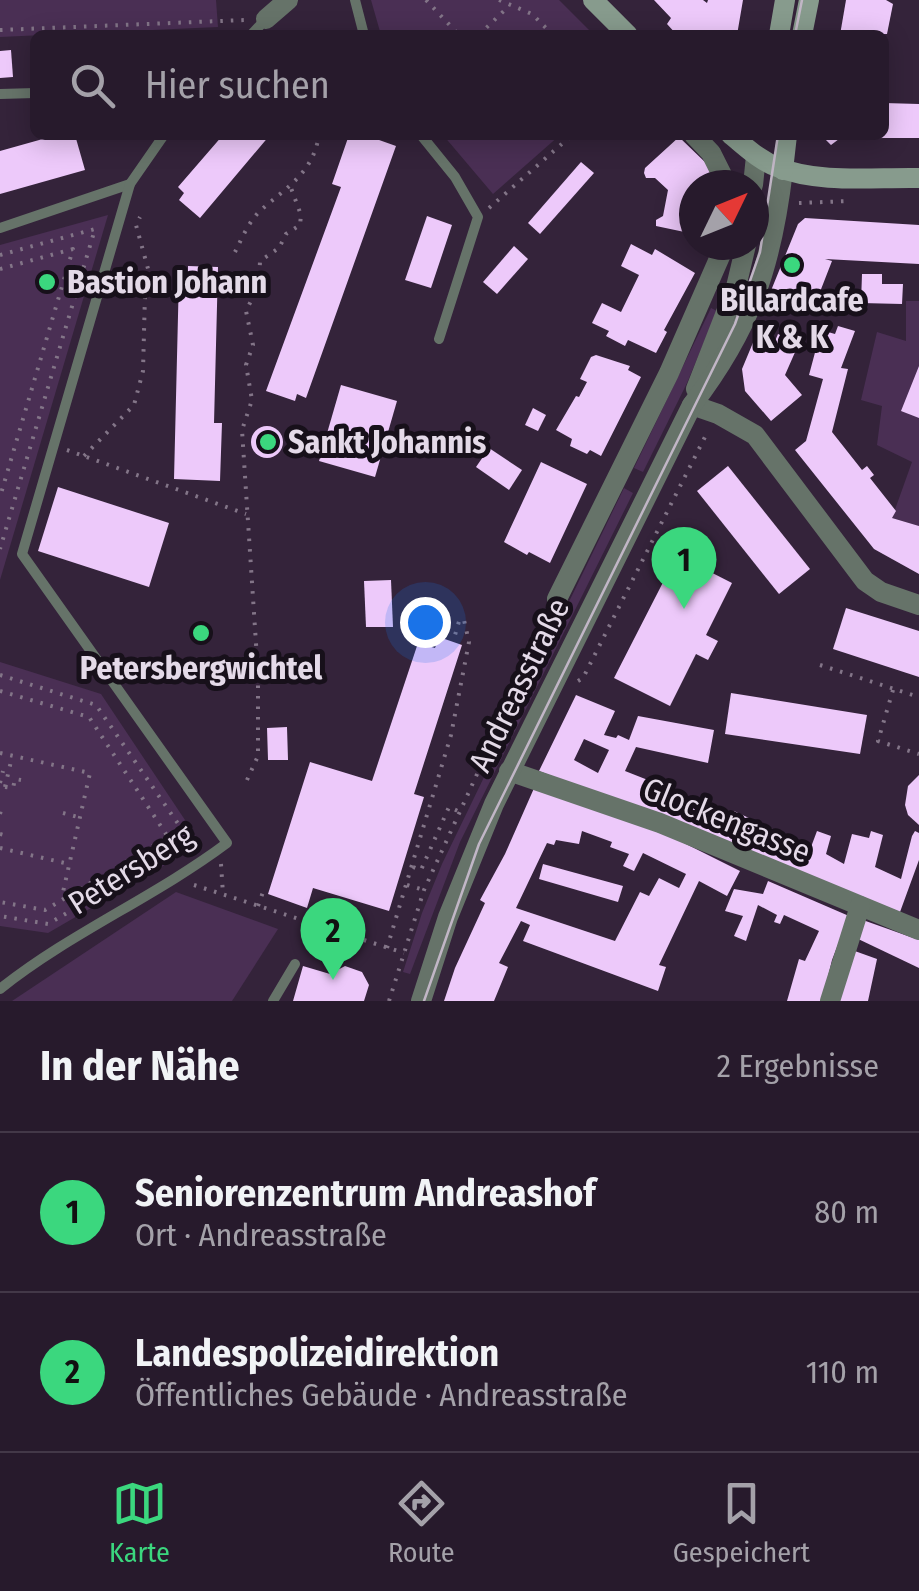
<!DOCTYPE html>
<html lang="de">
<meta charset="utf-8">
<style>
:root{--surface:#271a2c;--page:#332738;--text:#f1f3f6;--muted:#a4a1a9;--line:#433848;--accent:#3bd77e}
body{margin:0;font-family:"Fira Sans Condensed",sans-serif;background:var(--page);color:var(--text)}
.compass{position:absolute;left:679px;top:170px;width:90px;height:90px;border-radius:50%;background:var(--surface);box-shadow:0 5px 25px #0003;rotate:47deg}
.you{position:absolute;left:425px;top:622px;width:35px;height:35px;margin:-25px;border:8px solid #fff;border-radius:50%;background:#1a73e8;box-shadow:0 0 0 15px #1a73e833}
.badge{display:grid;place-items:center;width:65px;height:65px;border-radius:50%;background:var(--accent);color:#111;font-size:32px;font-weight:700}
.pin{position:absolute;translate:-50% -82px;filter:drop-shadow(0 2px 5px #0008)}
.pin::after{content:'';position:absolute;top:52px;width:35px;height:30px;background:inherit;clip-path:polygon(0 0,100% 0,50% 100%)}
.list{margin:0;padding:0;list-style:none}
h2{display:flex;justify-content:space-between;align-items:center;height:130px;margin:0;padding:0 40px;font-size:42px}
h2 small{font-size:32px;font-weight:400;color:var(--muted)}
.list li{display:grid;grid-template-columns:65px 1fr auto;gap:30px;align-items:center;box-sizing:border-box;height:160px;padding:0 40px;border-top:2px solid var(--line)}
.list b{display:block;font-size:38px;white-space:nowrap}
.list p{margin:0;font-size:32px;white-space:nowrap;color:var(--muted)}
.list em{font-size:32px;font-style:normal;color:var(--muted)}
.icon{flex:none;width:55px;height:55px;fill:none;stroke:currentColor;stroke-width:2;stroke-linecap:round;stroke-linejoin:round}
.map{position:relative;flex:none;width:919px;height:1001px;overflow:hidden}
.search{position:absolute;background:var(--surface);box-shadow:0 5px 25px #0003;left:30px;right:30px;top:30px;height:110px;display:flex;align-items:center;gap:25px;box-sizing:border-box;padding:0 35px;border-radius:15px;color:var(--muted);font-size:38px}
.sheet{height:450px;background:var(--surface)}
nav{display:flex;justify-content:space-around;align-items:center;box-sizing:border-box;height:140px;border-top:2px solid var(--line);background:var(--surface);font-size:28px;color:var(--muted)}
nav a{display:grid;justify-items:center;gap:5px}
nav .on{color:var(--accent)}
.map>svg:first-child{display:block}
.green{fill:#4a2f54}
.building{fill:#edc9fa;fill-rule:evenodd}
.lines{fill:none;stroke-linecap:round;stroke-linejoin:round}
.path{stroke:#837588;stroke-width:4;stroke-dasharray:2.5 8;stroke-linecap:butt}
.lane{stroke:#667369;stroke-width:10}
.street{stroke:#667369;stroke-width:20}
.secondary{stroke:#879b8d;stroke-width:20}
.tram{stroke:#c1b6c6;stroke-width:2.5}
.poi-dot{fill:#3bd77e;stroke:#17101a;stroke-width:4}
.labels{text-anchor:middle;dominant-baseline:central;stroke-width:10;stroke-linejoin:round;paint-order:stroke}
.poi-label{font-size:32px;font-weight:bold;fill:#e4dae8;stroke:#17101a;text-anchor:start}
.street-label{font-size:32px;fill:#e4dae8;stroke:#17101a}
</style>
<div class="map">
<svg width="919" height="1001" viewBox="0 0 919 1001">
<rect width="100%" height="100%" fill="#34233a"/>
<!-- green -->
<g class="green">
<polygon points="0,0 216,0 218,27 0,37"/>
<polygon points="371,0 559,0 594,35 381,35"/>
<polygon points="443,135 560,135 493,194"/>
<polygon points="108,215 0,580 0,245"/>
<polygon points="906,301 919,301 919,526 892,518 912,462 877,445 882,406 861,400 877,332 906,341"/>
<polygon points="711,308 717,311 687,383 643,472 634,468"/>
<polygon points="624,488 633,493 460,842 410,974 403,972 422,913 442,864"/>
<polygon points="0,662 101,694 201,844 48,933 0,926"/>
<polygon points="176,892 278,929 232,1001 12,1001"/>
</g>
<!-- building -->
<g class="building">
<polygon points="654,0 703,0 707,3 708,0 743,0 737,35 677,35 667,24 671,18"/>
<polygon points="846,0 886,0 893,4 887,34 840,35"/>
<polygon points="11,50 13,77 0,78 0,51"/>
<polygon points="884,103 919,104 919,138 884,138"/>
<polygon points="57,135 75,135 85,170 0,194 0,151"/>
<polygon points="223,135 270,135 200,218 179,200 184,193 178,187"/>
<polygon points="349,135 365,135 396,146 306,398 297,394 295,401 266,391 341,187 332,184"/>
<polygon points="821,135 884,135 884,138 839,139 831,145"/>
<polygon points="679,137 707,164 714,185 694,185 694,234 656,226 656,220 663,216 668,190 655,178 646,178 644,173 645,168"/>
<polygon points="581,162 594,173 540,234 528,223"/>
<polygon points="427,216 452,225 431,288 405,280"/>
<polygon points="805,218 919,225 919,264 825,259 832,261 811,315 768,298 798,224"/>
<polygon points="631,244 652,255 655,249 695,273 664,330 667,332 656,353 628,340 625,346 606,336 609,331 592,323 602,303 621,312 639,275 621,266"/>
<polygon points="514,246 528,259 497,294 483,282"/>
<polygon points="188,266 218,267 214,423 222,423 220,481 174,479 179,275 188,275"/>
<polygon points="862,274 882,274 882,284 903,284 902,304 861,303"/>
<polygon points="838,326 855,331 841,368 848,369 832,432 862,470 867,466 874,475 870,478 896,511 892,518 919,526 919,574 874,549 795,450 806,441 823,379 809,375 821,330 835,334"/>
<polygon points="757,333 775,341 778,334 796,342 793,348 796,350 785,375 802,395 771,421 745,391 742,369"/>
<polygon points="596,355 630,366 628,370 641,377 601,456 590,450 587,454 570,446 572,439 556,430 576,396 579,397 587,382 580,379 591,357"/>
<polygon points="919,366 919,418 901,411"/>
<polygon points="341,385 397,401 375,477 319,461"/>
<polygon points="533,408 546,415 538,431 525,425"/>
<circle cx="267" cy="442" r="16"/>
<polygon points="489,448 522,470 509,490 476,467"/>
<polygon points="541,462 587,484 550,563 529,552 527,555 504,542"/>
<polygon points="728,466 810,569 779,594 697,491"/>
<polygon points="58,487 169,523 149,587 38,551"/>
<polygon points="677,555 732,583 706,635 718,641 708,660 696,654 670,706 614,678"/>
<polygon points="391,580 393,627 366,627 364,581"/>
<polygon points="846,608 919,631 919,677 833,649"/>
<polygon points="439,637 462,645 414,794 424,797 389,911 313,888 307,908 268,894 310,762 372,781 418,643 435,648"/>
<polygon points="731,693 867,715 860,754 725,734"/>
<path d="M576 695 615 711 604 735 616 738 618 735 629 740 638 716 714 730 708 763 636 747 625 771 658 784 656 790 666 791 688 802 690 797 733 814 734 811 811 847 817 831 831 836 826 854 844 864 852 834 869 838 871 831 883 835 875 867 901 879 912 836 915 831 919 833V860L900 912 539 771ZM584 739 609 750 598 773 574 760Z"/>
<polygon points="287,727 288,760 268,760 267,728"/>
<polygon points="919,775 919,825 908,815 905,805 908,786"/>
<path d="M535 786 676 839 740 871 727 896 699 881 659 965 666 967 658 991 523 941 530 925 521 921 499 963 508 967 494 1001H444L455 968 485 903 480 900 505 854ZM582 831 612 842 610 847 629 854 623 866 634 871 643 853 686 874 679 888 659 878 649 896 640 892 615 941 516 908 547 843 554 845 556 840 579 844Z"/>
<polygon points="543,864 623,886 618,902 539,879"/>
<polygon points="768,881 849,916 832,960 822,1001 787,1001 799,959 805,961 819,931 784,915 780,924 774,922 777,915 758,905 746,941 734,936 743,916 725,911 734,889 763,894"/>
<polygon points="860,919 919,940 919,968 854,937"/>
<polygon points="852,950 877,959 868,1001 839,1001"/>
<polygon points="303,966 330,974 345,966 362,972 369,985 364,1001 293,1001"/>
</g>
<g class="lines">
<!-- path -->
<g class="path">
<polyline points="426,0 459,35"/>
<polyline points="499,0 532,14 553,35"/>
<polyline points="0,30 245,20"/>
<polyline points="485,35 482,32 509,6"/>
<polyline points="799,203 849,201"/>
<polyline points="489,208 572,135"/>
<path d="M235 252C242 238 249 221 261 210 287 187 313 173 319 135"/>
<polyline points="0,255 95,229 0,549"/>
<polyline points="0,269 73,249 0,497"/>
<polyline points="67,450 246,514"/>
<polyline points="84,456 134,405 143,371 145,294 150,276 136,225 140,217"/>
<polyline points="406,618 455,635 460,618"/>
<polyline points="820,665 919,697"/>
<polyline points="0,675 96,705 190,841 48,924 0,916"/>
<polyline points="578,681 583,678 707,433"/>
<polyline points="893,690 878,741 919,754"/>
<polyline points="0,691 89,717 168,837 45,910 0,902"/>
<polyline points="0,753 90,773 63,892 79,918"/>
<polyline points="247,780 258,756 258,674 242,430 252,400 246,365 253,345 246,311 259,285 260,261 279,248 286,234 300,225 301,215 291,188"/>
<polyline points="0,783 3,771"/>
<polyline points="5,787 12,757"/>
<polyline points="5,787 13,788 15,779 21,780"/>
<polyline points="63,813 78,817"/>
<polyline points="0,814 2,806"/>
<polyline points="0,834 7,836"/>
<polyline points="0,848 69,864"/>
<polyline points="221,864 223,894"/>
<polyline points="413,867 421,870 449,807 460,812"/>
<polyline points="194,885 404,953"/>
<polyline points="407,885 424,890"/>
<polyline points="258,906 263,892"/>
<polyline points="387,948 451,735 469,642 464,620 460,618"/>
<polyline points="389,1001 424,890 549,617"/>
</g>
<!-- lane -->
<g class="lane">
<polyline points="355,0 364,35"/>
<polyline points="251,35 266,19"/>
<polyline points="0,94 35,93"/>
<polyline points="421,135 455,177 478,217 439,339"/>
<polyline points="0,228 130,184"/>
<path d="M0 989C70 933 155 897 227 843L22 554 130 184 164 135"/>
<polyline points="273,1001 295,964"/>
</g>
<!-- street -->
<g class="street">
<polyline points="266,19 288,0"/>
<polyline points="694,135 711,153 727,185"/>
<polyline points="753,185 756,156"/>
<polyline points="696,389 736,287 746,245"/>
<polyline points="692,405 718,414 755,435 865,581 881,592 919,605"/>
<polyline points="557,599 669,373 725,245"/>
<polyline points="509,771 660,823 919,930"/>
<path d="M421 1001 448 917 494 804 692 405C751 328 772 265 783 170"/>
<polyline points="830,1001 860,906"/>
</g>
<!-- secondary -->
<g class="secondary">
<polyline points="593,0 628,35"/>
<polyline points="779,35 785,0"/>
<polyline points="802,35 809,0"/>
<path d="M731 135C746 147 759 160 777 167 819 184 874 177 919 178"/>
<polyline points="783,170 787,135"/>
</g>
<!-- tram -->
<g class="tram">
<polyline points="795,35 802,0"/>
<polyline points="424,1001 479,844 735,324 760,252 778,135"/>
</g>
</g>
<!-- markers -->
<g class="poi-dot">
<circle cx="792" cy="265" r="10"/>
<circle cx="47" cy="282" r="10"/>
<circle cx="268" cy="442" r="10"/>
<circle cx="201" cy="633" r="10"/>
</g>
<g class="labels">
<!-- poi labels -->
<g class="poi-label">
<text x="67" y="282">Bastion Johann</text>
<text x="792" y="300" text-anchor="middle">Billardcafe<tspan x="792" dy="37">K &amp; K</tspan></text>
<text x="288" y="442">Sankt Johannis</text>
<text x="201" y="668" text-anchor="middle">Petersbergwichtel</text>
</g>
<!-- street labels -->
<g class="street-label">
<text transform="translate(519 685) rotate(-64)">Andreasstraße</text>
<text transform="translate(727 820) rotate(22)">Glockengasse</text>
<text transform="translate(131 869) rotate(-32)">Petersberg</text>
</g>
</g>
</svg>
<svg class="compass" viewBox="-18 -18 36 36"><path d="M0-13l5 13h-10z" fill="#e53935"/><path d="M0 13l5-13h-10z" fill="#a4a1a9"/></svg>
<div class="you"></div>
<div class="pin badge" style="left:684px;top:609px">1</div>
<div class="pin badge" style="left:333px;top:980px">2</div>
<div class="search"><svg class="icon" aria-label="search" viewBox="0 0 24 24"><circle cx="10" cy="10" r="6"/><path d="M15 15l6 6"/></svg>Hier suchen</div>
</div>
<section class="sheet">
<h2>In der Nähe<small>2 Ergebnisse</small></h2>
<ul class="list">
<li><span class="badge">1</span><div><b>Seniorenzentrum Andreashof</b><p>Ort · Andreasstraße</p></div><em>80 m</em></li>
<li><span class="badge">2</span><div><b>Landespolizeidirektion</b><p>Öffentliches Gebäude · Andreasstraße</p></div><em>110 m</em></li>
</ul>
</section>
<nav>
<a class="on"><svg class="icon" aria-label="map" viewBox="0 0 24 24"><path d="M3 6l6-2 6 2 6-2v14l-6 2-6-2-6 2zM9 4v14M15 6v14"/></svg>Karte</a>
<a><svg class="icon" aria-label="directions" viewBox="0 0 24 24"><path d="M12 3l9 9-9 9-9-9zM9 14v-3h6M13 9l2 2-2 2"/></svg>Route</a>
<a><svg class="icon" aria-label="saved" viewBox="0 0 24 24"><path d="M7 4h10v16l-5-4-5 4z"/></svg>Gespeichert</a>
</nav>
